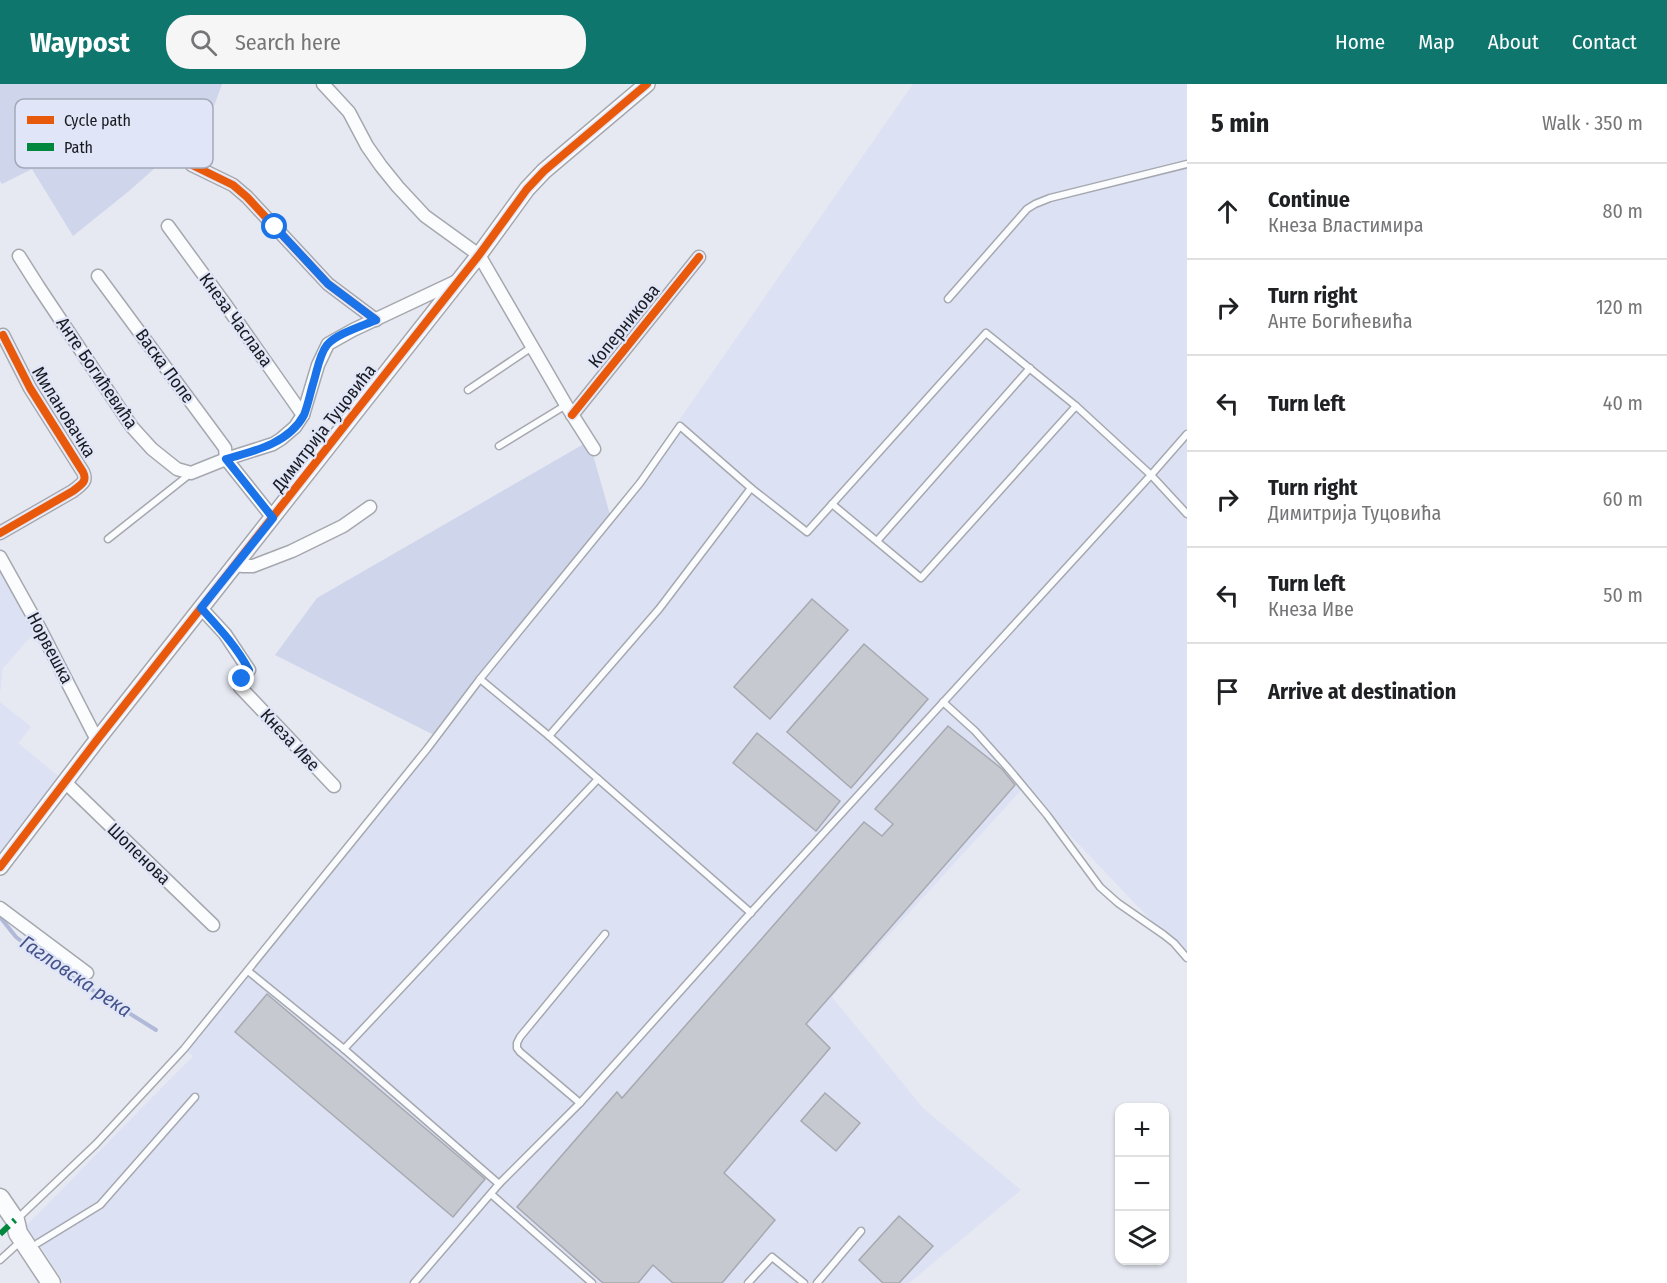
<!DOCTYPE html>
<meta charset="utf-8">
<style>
:root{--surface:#fff;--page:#f6f6f6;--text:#202124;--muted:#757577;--line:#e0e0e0;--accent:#0f766e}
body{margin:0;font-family:"Fira Sans Condensed",sans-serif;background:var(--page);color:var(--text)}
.controls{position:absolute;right:18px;bottom:18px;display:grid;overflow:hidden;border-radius:12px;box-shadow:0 2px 4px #0004}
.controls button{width:54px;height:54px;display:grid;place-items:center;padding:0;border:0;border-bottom:2px solid var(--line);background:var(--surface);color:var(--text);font:30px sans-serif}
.stop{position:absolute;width:18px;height:18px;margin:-14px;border:4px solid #1a73e8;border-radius:50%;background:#fff}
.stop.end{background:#1a73e8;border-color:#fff;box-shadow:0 2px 6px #0008}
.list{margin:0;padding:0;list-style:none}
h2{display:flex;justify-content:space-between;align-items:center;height:78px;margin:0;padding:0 24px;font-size:26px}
h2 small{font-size:20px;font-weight:400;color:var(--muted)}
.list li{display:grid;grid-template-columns:39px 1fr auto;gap:18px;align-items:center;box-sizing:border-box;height:96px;padding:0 24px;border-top:2px solid var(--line)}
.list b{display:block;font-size:22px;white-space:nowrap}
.list p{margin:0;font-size:20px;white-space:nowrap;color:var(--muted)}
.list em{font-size:20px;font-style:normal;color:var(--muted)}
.icon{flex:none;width:33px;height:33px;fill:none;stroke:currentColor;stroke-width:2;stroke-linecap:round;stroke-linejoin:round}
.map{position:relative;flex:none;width:1187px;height:1199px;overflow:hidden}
header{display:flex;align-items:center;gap:36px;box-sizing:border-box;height:84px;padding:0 30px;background:var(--accent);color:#fff}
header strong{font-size:28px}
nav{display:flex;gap:33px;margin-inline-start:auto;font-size:21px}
.search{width:420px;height:54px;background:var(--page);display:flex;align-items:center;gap:15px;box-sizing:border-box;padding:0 21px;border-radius:24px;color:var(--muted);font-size:22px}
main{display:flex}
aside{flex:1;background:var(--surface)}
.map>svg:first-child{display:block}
.built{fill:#dce1f3}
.green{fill:#cfd5eb}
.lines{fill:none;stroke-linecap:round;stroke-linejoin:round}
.stream{stroke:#b1b9d9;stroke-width:4}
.building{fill:#c7c9d0;stroke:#a7a9b0;stroke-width:1.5}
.service-casing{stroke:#a6a8af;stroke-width:9}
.minor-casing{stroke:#a6a8af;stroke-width:15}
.tertiary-casing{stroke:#a6a8af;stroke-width:18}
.secondary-casing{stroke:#a6a8af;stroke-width:21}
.service{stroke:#fbfcfd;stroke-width:6}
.minor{stroke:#fbfcfd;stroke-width:12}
.tertiary{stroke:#fbfcfd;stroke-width:15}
.secondary{stroke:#fbfcfd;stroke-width:18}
.quiet{stroke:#00873e;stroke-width:6;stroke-dasharray:12 6;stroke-linecap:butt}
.cycleway-casing{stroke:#e0e6f8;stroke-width:11}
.cycleway{stroke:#e8590c;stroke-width:8}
.route{stroke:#1a73e8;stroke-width:8}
.labels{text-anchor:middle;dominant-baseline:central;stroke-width:4.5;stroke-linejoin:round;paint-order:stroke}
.street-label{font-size:18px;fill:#191b21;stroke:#e0e6f8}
.water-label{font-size:20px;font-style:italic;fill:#455389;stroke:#e0e6f8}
.key{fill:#e0e6f8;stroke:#a4a9b8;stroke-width:1.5}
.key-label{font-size:16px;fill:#191b21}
</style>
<header>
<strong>Waypost</strong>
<div class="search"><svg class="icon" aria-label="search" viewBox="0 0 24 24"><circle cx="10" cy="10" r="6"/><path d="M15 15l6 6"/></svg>Search here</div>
<nav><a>Home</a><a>Map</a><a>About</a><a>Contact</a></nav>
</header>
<main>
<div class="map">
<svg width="1187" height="1199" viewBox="0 0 1187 1199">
<rect width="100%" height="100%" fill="#e6e9f2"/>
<!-- built -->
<g class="built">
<polygon points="913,0 1187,0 1187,874 1024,703 832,913 923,1024 1021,1106 909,1199 64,1199 45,1169 26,1142 193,972 184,965 611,434"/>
<polygon points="0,473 39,543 3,584 0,610"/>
<polygon points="0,618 31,643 18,659 65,698 0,783"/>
</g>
<!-- green -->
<g class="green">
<polygon points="0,0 222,0 209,36 129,107 73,152 32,85 2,100 0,97"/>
<polygon points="589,357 611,434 434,651 275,571 317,514"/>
</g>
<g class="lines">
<!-- stream -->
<polyline class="stream" points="0,833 16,853 54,882 156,946"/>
</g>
<!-- building -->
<g class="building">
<polygon points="812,515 848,546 770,635 734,603"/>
<polygon points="864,560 928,615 851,704 787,648"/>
<polygon points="948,642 1002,685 1015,701 806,940 830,964 724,1089 775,1136 722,1199 673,1199 653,1181 638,1199 603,1199 517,1123 617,1008 622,1014 864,738 882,752 893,740 875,725"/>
<polygon points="757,649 840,717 816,747 733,679"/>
<polygon points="267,910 485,1095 453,1133 235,948"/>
<polygon points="825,1009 860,1039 836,1067 801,1037"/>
<polygon points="899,1132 933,1162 899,1199 883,1199 859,1176"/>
</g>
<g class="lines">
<!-- service casing -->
<g class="service-casing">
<g id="service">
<polyline points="948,215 1027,125 1035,120 1050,114 1187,80"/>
<polyline points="468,306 532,263"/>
<polyline points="1187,350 1151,391 1187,430"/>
<polyline points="499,362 566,321"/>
<polyline points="832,420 921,494 1076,322"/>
<polyline points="108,455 190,390"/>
<polyline points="877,457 1030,284"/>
<polyline points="480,595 549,652 751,829"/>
<polyline points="943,618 975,647 1008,684 1047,731 1100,803 1118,819 1164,851 1174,859 1187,874"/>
<polyline points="248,887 344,965 499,1100"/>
<polyline points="344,965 598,695"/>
<polyline points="580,1019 520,968 517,964 517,959 520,953 605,850"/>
<polyline points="491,1110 592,1199"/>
<polyline points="16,1136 96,1060 184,965 427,665 480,595 640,399 680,342 751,404 659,525 549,652"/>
<polyline points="38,1159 100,1121 195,1013"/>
<polyline points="0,1176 22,1156"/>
<polyline points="414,1199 499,1100 580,1019 745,835 1151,391 1076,322 986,249 807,448 751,404"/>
<polyline points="748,1199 772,1173 804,1199"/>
<polyline points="817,1199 861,1147"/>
</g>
</g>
<!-- minor casing -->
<g class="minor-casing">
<g id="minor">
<polyline points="323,0 349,28 367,62 381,82 398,103 425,132 479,171 566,321 594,365"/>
<polyline points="185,73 192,81 233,101 247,113 328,200 376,236"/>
<polyline points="168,142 225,220 303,331"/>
<polyline points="19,172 38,202 132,343 152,365 177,385 191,389 226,375 273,360 281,355 295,343 303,331 318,281 328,260 353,246 457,197"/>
<polyline points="98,192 225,364 226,375"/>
<polyline points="572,331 699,173"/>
<polyline points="226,375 273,434"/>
<path d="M0 449 73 407C80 401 88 398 83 388L30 304 3 251"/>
<polyline points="0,473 39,543 97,656"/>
<polyline points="235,481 243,482 253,482 292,467 343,442 370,423"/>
<path d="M201 524 225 550 249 586C246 592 239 596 240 603L334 702"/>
<polyline points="65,698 213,841"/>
<polyline points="0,824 87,889"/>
</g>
</g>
<!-- tertiary casing -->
<g class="tertiary-casing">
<polyline id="tertiary" points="0,783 97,656 479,171 527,105 544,87 647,0"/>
</g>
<!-- secondary casing -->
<g class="secondary-casing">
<polyline id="secondary" points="0,1114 15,1136 18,1149 51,1199"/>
</g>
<!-- service -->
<use href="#service" class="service"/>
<!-- minor -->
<use href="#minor" class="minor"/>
<!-- tertiary -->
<use href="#tertiary" class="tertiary"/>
<!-- secondary -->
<use href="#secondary" class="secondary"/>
<!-- quiet -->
<polyline class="quiet" points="0,1150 15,1136"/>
<!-- cycleway casing -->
<g class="cycleway-casing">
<g id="cycleway">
<polyline points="185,73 192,81 233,101 247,113 328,200 376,236"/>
<polyline points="572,331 699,173"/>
<path d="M0 449 73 407C80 401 88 398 83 388L30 304 3 251"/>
<polyline points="0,783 97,656 479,171 527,105 544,87 647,0"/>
</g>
</g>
<!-- cycleway -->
<use href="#cycleway" class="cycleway"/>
</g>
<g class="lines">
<!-- route -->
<path class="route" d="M242 595 249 586C237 563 219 544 201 524L273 434 226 375C255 367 289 359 304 331 308 321 310 310 313 300 317 288 319 271 327 261 336 250 362 242 376 236L328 200 275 143"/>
</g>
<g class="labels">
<!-- street labels -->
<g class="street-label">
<text transform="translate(236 236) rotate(54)">Кнеза Часлава</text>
<text transform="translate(624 242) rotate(-51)">Коперникова</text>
<text transform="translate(165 282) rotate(54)">Васка Попе</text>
<text transform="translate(97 289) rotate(56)">Анте Богићевића</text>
<text transform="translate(64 328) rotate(58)">Милановачка</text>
<text transform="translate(324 344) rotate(-52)">Димитрија Туцовића</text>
<text transform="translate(50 564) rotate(62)">Норвешка</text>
<text transform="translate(290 656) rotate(47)">Кнеза Иве</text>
<text transform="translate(139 770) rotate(44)">Шопенова</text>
</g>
<!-- water labels -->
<g class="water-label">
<text transform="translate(76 892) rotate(34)">Гагловска река</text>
</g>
</g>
<!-- legend -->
<rect x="15" y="15" width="198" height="69" rx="9" class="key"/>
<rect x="27" y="32" width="27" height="8" fill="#e8590c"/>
<rect x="27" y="59" width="27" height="8" fill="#00873e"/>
<g class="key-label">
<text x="64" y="42">Cycle path</text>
<text x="64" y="69">Path</text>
</g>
</svg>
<div class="controls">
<button>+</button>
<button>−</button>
<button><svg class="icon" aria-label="layers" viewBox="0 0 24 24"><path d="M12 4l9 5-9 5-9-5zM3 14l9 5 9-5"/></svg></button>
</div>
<div class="stop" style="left:275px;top:143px"></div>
<div class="stop end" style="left:242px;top:595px"></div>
</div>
<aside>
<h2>5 min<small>Walk · 350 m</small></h2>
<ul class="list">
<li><svg class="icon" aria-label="ahead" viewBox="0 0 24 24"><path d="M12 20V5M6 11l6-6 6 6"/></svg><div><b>Continue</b><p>Кнеза Властимира</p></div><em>80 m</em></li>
<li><svg class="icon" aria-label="right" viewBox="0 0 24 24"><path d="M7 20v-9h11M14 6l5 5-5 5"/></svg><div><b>Turn right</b><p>Анте Богићевића</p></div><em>120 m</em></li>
<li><svg class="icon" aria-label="left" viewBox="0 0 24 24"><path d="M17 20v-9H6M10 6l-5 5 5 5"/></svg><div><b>Turn left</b></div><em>40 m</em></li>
<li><svg class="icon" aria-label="right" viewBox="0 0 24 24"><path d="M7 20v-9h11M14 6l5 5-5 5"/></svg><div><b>Turn right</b><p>Димитрија Туцовића</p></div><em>60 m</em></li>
<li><svg class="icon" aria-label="left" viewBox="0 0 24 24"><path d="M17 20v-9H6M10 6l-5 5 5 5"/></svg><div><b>Turn left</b><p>Кнеза Иве</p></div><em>50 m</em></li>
<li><svg class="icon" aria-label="arrive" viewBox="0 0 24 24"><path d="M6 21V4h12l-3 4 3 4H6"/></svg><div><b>Arrive at destination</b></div></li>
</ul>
</aside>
</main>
